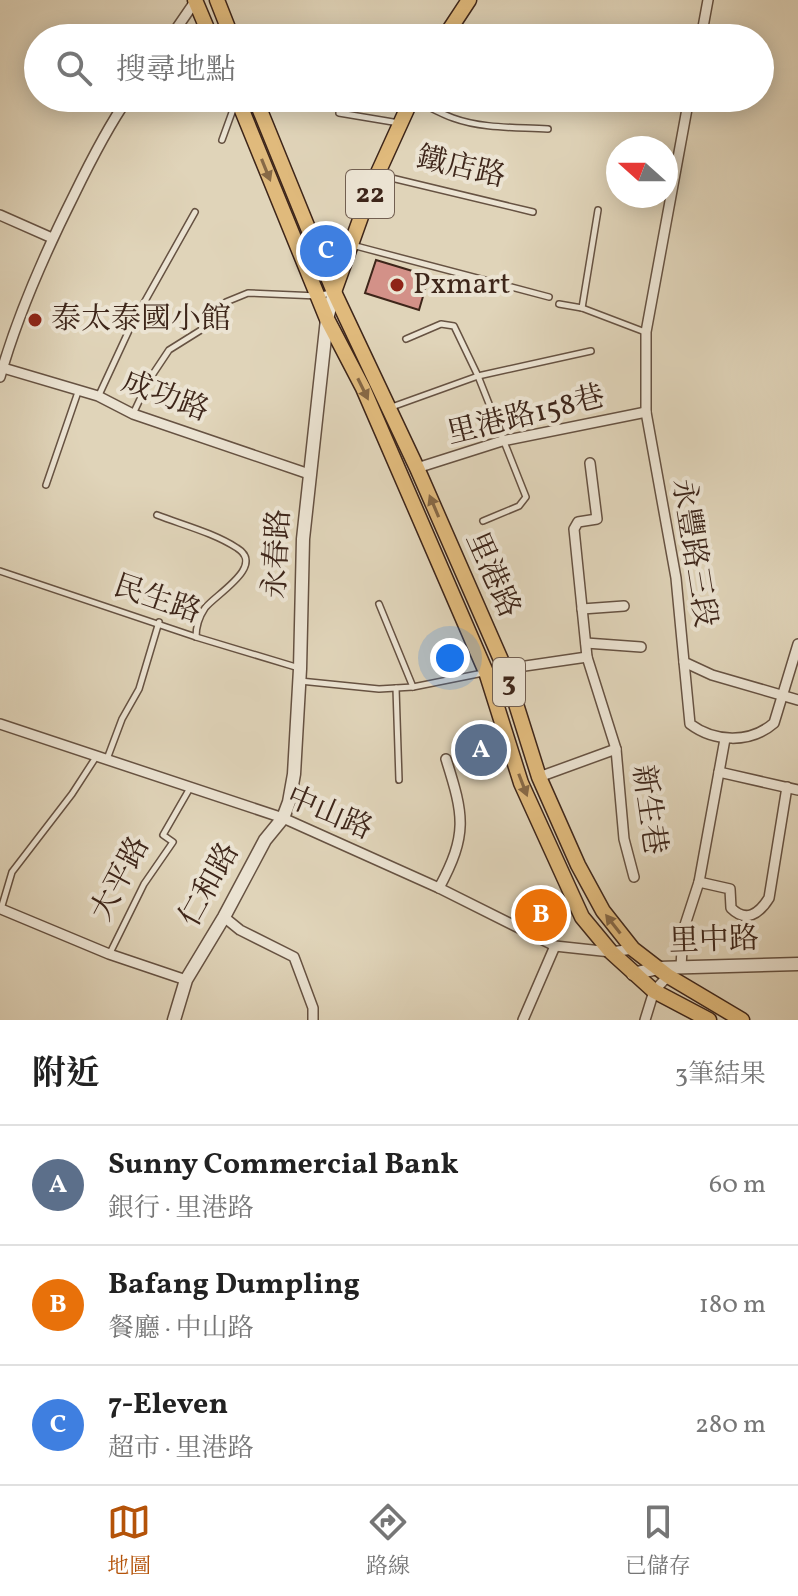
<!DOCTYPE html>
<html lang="zh-TW">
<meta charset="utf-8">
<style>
:root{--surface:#fff;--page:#f2f2f2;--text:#222;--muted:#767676;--line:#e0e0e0;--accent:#b45309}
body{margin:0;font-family:Vollkorn,"Noto Serif TC",serif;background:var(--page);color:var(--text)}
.compass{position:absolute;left:606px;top:136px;width:72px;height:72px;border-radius:50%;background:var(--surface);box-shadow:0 4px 20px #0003;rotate:291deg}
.you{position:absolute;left:450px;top:658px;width:28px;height:28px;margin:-20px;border:6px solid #fff;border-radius:50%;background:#1a73e8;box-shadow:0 0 0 12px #1a73e833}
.badge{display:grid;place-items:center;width:52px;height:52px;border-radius:50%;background:var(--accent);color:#fff;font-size:26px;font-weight:700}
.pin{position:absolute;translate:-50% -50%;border:4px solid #fff;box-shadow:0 2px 8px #0006}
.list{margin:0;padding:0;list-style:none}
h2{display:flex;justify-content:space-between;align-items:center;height:104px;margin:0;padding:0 32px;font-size:34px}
h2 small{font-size:26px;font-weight:400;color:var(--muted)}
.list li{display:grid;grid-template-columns:52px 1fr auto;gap:24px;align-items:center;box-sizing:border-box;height:120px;padding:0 32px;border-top:2px solid var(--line)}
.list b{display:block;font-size:30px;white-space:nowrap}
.list p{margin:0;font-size:26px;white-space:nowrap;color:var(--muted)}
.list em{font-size:26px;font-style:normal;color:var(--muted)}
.icon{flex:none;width:44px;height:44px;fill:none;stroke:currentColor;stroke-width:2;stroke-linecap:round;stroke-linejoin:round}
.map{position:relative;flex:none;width:798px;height:1020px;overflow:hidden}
.search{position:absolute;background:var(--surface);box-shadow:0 4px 20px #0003;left:24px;right:24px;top:24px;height:88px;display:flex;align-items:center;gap:20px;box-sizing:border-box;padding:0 28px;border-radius:44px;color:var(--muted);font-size:30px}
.sheet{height:464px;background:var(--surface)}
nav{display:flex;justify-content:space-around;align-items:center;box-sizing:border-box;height:112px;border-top:2px solid var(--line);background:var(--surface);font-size:22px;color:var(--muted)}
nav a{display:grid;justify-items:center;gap:4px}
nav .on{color:var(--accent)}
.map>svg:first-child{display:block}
.building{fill:#d39188;stroke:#3e261a;stroke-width:2}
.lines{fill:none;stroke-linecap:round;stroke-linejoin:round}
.service-casing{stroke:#665242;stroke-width:8}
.minor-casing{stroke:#665242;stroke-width:12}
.tertiary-casing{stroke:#665242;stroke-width:15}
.primary-casing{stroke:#3e261a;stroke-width:17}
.service{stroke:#ebe3d2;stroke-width:5}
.minor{stroke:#ebe3d2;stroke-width:9}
.tertiary{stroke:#ebe3d2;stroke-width:12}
.primary{stroke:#e0ba7c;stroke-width:14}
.oneway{fill:#876946}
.poi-dot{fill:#8f2418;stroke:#ebe3d2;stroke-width:3}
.labels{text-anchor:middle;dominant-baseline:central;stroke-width:8;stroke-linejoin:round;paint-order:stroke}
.shield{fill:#ebe3d2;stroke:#725f51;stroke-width:2}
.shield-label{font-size:28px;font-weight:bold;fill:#3e261a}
.street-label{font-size:30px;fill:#3e261a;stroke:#ebe3d2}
.poi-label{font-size:30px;fill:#3e261a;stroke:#ebe3d2;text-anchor:start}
</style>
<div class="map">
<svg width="798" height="1020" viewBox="0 0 798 1020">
<rect width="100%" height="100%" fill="#e0d4b9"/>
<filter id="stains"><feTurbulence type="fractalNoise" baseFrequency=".0025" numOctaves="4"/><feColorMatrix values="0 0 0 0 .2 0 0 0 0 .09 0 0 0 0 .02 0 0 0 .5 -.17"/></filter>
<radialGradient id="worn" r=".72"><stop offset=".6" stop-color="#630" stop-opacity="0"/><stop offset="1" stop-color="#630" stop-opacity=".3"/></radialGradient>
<!-- building -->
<polygon class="building" points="376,260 429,276 419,310 365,293"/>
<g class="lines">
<!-- service casing -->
<g class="service-casing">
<g id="service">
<path d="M412 99C426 105 439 113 453 118 483 129 517 127 548 129"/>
<polyline points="339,113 399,123"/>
<polyline points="222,140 235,104"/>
<polyline points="379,175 533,212"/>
<polyline points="352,245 549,297"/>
<polyline points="559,304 582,308 645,332"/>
<polyline points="582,308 598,210"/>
<polyline points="406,339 441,324 454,326 478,376 526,497 519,506 483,521"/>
<polyline points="99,395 131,326 195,212"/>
<polyline points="389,408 478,376 591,351"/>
<polyline points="133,414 149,380 169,350 201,330 226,302 248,293 318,296 334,292"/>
<polyline points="46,485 78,392"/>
<path d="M157 515C183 525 214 533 237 548 266 566 216 594 205 608 199 617 196 626 196 637"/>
<polyline points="0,571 196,637 299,668"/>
<polyline points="379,604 413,687"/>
<polyline points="300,681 379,689 413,687 503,669"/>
<polyline points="396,688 399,780"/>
<polyline points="107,759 122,719 139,689 159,622"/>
<polyline points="1,909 12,872 72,794 96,757"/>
<polyline points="110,953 144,884 173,842 163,835 190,788"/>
</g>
</g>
<!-- minor casing -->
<g class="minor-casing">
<g id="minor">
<polyline points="170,38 196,0"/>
<polyline points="701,38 708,0"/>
<polyline points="689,98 646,332 646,412 676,578 684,662 712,675 798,700"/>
<polyline points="0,215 52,238"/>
<polyline points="0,367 98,396 133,414 309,474"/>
<path d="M0 377C18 313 45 253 74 195 90 162 107 128 128 98"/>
<polyline points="590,463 597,519 578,522 574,529 587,657 616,749 624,839 634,877"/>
<polyline points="417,468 502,441 646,412"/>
<polyline points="582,609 624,606"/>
<polyline points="586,643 641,647"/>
<path d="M684 662 690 724C714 742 750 744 774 723L798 644"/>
<polyline points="505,669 587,657"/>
<polyline points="0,724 283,818 439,888 555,946 611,952 633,949"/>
<polyline points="719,772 798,790"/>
<polyline points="539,777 616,749"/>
<path d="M699 882 730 889 731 908C746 923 759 914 769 898L787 787"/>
<path d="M439 888C468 834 464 816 446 759"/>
<polyline points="1,909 109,954 186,980"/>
<polyline points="224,917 240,930 294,957 313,1008 313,1020"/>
<polyline points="681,967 683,931 699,882 725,739"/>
<polyline points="523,1020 555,946"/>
<polyline points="645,1020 654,991 668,976"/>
</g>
</g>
<!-- tertiary casing -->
<g class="tertiary-casing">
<g id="tertiary">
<polyline points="633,974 658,968 798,964"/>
<polyline points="174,1020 186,980 224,917 265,840 283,818 289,802 294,774 300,669 303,539 327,319 334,292"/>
</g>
</g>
<!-- primary casing -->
<g class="primary-casing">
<g id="primary">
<polyline points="195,0 211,38"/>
<polyline points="217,0 232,38"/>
<polyline points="444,38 469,0"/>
<polyline points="237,98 327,319 363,388 486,672 521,783 582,917 611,952 654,991 709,1020"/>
<polyline points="255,98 334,292 417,468 505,669 539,777 578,865 603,911 633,949 668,976 742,1020"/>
<polyline points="334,292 372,186 412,98"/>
</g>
</g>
<!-- service -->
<use href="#service" class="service"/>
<!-- minor -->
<use href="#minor" class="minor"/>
<!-- tertiary -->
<use href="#tertiary" class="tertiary"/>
<!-- primary -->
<use href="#primary" class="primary"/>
</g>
<!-- one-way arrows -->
<defs><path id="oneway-solid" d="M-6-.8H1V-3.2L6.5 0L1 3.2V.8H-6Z" transform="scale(2)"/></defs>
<g class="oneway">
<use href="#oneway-solid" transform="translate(266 170) rotate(68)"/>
<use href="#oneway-solid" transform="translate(363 389) rotate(64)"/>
<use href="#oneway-solid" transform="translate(434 506) rotate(-113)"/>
<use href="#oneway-solid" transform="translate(523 785) rotate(69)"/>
<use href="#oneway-solid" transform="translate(613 924) rotate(-128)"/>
</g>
<!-- markers -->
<g class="poi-dot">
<circle cx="397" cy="285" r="8"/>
<circle cx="35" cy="320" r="8"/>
</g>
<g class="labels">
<!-- shield labels -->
<g class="shield">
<rect x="346" y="170" width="48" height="48" rx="6"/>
<rect x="493" y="658" width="32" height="48" rx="6"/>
</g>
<g class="shield-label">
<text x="370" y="194">22</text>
<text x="509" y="682">3</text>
</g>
<!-- street labels -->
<g class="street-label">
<text transform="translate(461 168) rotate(13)">鐵店路</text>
<text transform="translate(165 397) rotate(21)">成功路</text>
<text transform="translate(526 416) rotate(-14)">里港路158巷</text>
<text transform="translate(693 553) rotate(81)">永豐路三段</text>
<text transform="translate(278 554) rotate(-87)">永春路</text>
<text transform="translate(492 575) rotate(66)">里港路</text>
<text transform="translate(157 600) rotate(19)">民生路</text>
<text transform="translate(648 810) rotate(82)">新生巷</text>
<text transform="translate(329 814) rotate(23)">中山路</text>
<text transform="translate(121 879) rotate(-62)">大平路</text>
<text transform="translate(210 885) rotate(-61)">仁和路</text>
<text transform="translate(714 941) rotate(-2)">里中路</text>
</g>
<!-- poi labels -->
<g class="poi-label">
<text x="413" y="285">Pxmart</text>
<text x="51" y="320">泰太泰國小館</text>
</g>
</g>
<rect width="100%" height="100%" filter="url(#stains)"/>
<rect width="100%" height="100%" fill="url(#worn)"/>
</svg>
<svg class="compass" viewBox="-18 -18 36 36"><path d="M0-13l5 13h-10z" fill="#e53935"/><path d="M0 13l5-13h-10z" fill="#767676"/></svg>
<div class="you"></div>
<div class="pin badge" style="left:481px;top:750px;background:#5c6f8a">A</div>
<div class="pin badge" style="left:541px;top:915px;background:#e8710a">B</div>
<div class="pin badge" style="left:326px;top:251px;background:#3f7fe0">C</div>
<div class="search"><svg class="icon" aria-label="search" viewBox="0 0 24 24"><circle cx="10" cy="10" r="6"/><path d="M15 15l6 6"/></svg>搜尋地點</div>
</div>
<section class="sheet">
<h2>附近<small>3筆結果</small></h2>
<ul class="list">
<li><span class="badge" style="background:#5c6f8a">A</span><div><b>Sunny Commercial Bank</b><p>銀行 · 里港路</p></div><em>60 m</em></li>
<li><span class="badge" style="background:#e8710a">B</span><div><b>Bafang Dumpling</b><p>餐廳 · 中山路</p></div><em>180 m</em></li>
<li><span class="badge" style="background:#3f7fe0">C</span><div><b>7-Eleven</b><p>超市 · 里港路</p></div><em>280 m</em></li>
</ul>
</section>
<nav>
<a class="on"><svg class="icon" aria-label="map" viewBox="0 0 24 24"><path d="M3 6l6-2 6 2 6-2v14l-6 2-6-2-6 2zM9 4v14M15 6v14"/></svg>地圖</a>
<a><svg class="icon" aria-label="directions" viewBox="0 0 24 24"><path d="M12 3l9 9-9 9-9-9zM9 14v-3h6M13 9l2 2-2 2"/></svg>路線</a>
<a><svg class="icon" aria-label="saved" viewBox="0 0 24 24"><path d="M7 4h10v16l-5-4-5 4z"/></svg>已儲存</a>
</nav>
